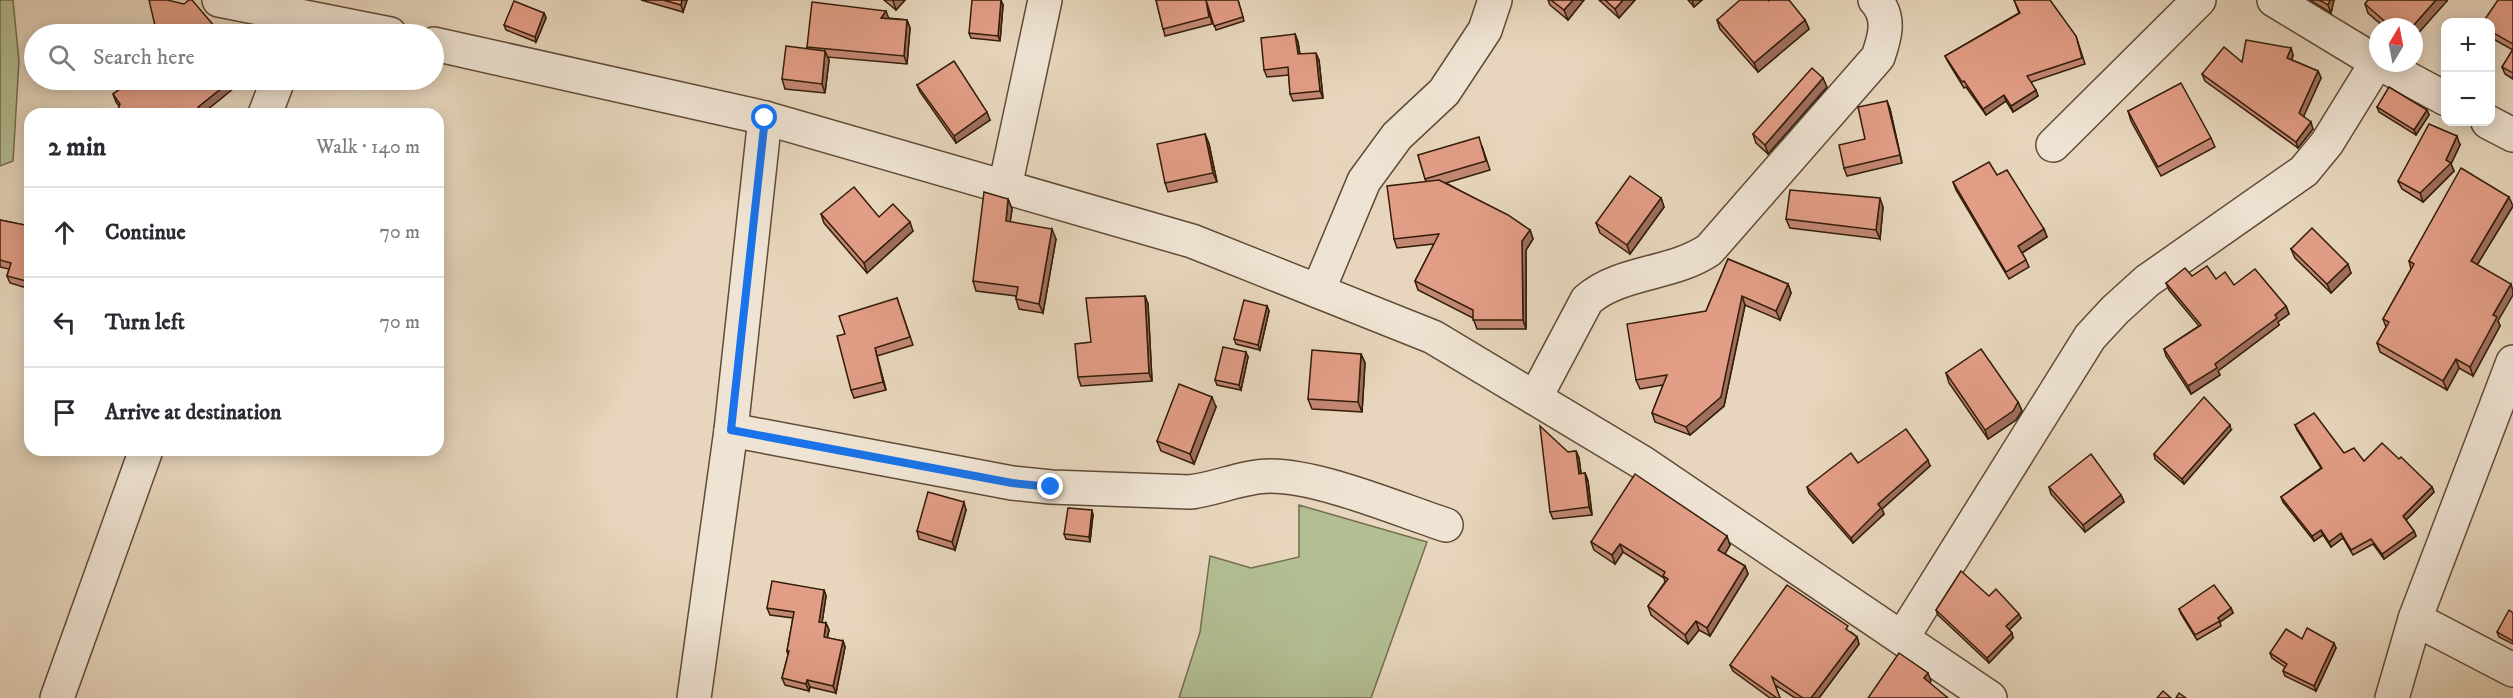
<!DOCTYPE html>
<meta charset="utf-8">
<style>
:root{--surface:#fff;--page:#f2f2f3;--text:#2b2b33;--muted:#7c7c81;--line:#e1e1e2}
body{margin:0;font-family:"IM FELL DW Pica",serif;background:var(--page);color:var(--text)}
.controls{position:absolute;right:18px;top:18px;display:grid;overflow:hidden;border-radius:12px;box-shadow:0 3px 15px #0003}
.controls button{width:54px;height:54px;display:grid;place-items:center;padding:0;border:0;border-bottom:2px solid var(--line);background:var(--surface);color:var(--text);font:30px sans-serif}
.compass{position:absolute;left:2369px;top:18px;width:54px;height:54px;border-radius:50%;background:var(--surface);box-shadow:0 3px 15px #0003;rotate:10deg}
.stop{position:absolute;width:18px;height:18px;margin:-14px;border:4px solid #1a73e8;border-radius:50%;background:#fff}
.stop.end{background:#1a73e8;border-color:#fff;box-shadow:0 2px 6px #0008}
.list{margin:0;padding:0;list-style:none}
h2{display:flex;justify-content:space-between;align-items:center;height:78px;margin:0;padding:0 24px;font-size:26px}
h2 small{font-size:20px;font-weight:400;color:var(--muted)}
.list li{display:grid;grid-template-columns:39px 1fr auto;gap:18px;align-items:center;box-sizing:border-box;height:90px;padding:0 24px;border-top:2px solid var(--line)}
.list b{display:block;font-size:22px;white-space:nowrap}
.list em{font-size:20px;font-style:normal;color:var(--muted)}
.icon{flex:none;width:33px;height:33px;fill:none;stroke:currentColor;stroke-width:2;stroke-linecap:round;stroke-linejoin:round}
.map{position:relative;flex:none;width:2513px;height:698px;overflow:hidden}
.search{position:absolute;background:var(--surface);box-shadow:0 3px 15px #0003;left:24px;top:24px;width:420px;height:66px;display:flex;align-items:center;gap:15px;box-sizing:border-box;padding:0 21px;border-radius:33px;color:var(--muted);font-size:22px}
.panel{position:absolute;background:var(--surface);box-shadow:0 3px 15px #0003;left:24px;top:108px;width:420px;height:348px;border-radius:18px}
.map>svg:first-child{display:block}
.green{fill:#b3be93;stroke:#736e4e;stroke-width:1.5}
.lines{fill:none;stroke-linecap:round;stroke-linejoin:round}
.minor-casing{stroke:#604b36;stroke-width:36}
.minor{stroke:#efe4d4;stroke-width:33}
.wall{fill:#c28773;stroke:#331d09;stroke-width:1.5}
.shaded-wall{fill:#9e6e5e;stroke:#331d09;stroke-width:1.5}
.building{fill:#e29d86;stroke:#331d09;stroke-width:1.5}
.route{stroke:#1a73e8;stroke-width:8}
</style>
<div class="map">
<svg width="2513" height="698" viewBox="0 0 2513 698">
<rect width="100%" height="100%" fill="#e7d6bd"/>
<filter id="stains"><feTurbulence type="fractalNoise" baseFrequency=".00333" numOctaves="4"/><feColorMatrix values="0 0 0 0 .2 0 0 0 0 .09 0 0 0 0 .02 0 0 0 .5 -.17"/></filter>
<radialGradient id="worn" r=".72"><stop offset=".6" stop-color="#630" stop-opacity="0"/><stop offset="1" stop-color="#630" stop-opacity=".3"/></radialGradient>
<!-- green -->
<g class="green">
<polygon points="0,0 13,0 19,61 13,161 0,166"/>
<polygon points="1299,505 1427,542 1371,698 1179,698 1200,632 1210,556 1251,568 1299,557"/>
</g>
<g class="lines">
<!-- minor casing -->
<g class="minor-casing">
<g id="minor">
<polyline points="219,0 390,34"/>
<polyline points="2274,0 2378,63"/>
<polyline points="434,44 765,118 1192,241 1433,337 1643,463 1990,698"/>
<polyline points="2379,63 2446,99"/>
<polyline points="265,114 278,80"/>
<polyline points="2488,122 2513,135"/>
<polyline points="2053,145 2199,0"/>
<polyline points="1005,187 1045,0"/>
<polyline points="1318,291 1364,181 1397,136 1444,92 1485,30 1495,0"/>
<path d="M1535 398 1587 300C1620 271 1672 275 1709 250L1878 57C1885 37 1891 17 1875 0"/>
<path d="M731 430 1012 483 1051 487 1190 492C1217 489 1243 476 1270 476 1320 476 1397 509 1446 525"/>
<polyline points="2415,619 2513,670"/>
<polyline points="1902,638 2090,337 2115,310 2147,281 2304,171 2327,143 2377,62"/>
<polyline points="57,698 146,450"/>
<polyline points="694,698 731,430 765,118"/>
<polyline points="2392,698 2415,619 2513,362"/>
</g>
</g>
<!-- minor -->
<use href="#minor" class="minor"/>
</g>
<!-- wall -->
<g class="wall">
<polygon points="641,0 687,0 683,12"/>
<polygon points="884,0 905,0 896,10"/>
<polygon points="1156,0 1238,0 1244,21 1216,30 1207,2 1212,24 1165,36"/>
<polygon points="1548,0 1584,0 1568,20 1550,5"/>
<polygon points="1599,0 1635,0 1619,18"/>
<polygon points="1688,0 1702,0 1694,7"/>
<polygon points="2014,0 2076,36 2085,64 2031,82 2038,96 2013,112 2006,101 1986,115 1966,87 1964,88 1948,62 1945,56 2019,13"/>
<polygon points="2310,0 2334,0 2331,13"/>
<polygon points="2368,0 2447,0 2447,1 2414,27 2384,27 2368,13 2365,4"/>
<polygon points="2513,0 2513,79 2505,74 2502,67 2513,50 2490,37 2490,22"/>
<polygon points="1769,1 1805,20 1809,29 1758,72 1720,29 1717,20"/>
<polygon points="1003,5 1000,41 971,38 969,33"/>
<polygon points="544,13 546,18 536,42 506,30 504,25"/>
<polygon points="888,18 907,20 910,28 907,64 828,57 829,60 825,93 785,89 782,79 807,48 807,47"/>
<polygon points="1295,34 1298,42 1300,54 1319,60 1323,98 1293,101 1290,94 1289,75 1267,77 1264,70"/>
<polygon points="2291,48 2293,55 2292,60 2318,71 2321,78 2303,117 2313,129 2298,148 2205,81 2202,74"/>
<polygon points="133,80 119,106 116,102 113,94"/>
<polygon points="917,85 990,120 956,143 920,92"/>
<polygon points="1827,87 1768,154 1756,143 1753,134"/>
<polygon points="1887,101 1890,109 1902,163 1847,176 1844,168 1865,139"/>
<polygon points="2377,107 2427,110 2429,115 2416,135 2379,112"/>
<polygon points="2128,111 2211,138 2215,147 2161,176 2131,121"/>
<polygon points="1205,134 1209,144 1217,182 1168,192 1165,183"/>
<polygon points="2460,145 2451,164 2454,171 2423,202 2402,189 2398,181"/>
<polygon points="1482,146 1490,170 1446,183 1530,230 1533,239 1526,250 1526,329 1477,329 1473,318 1418,290 1415,281 1434,244 1397,248 1394,239 1426,181 1418,155"/>
<polygon points="1997,175 2044,229 2047,237 2022,253 2026,260 2029,267 2009,279 1956,190 1953,182"/>
<polygon points="1661,198 1664,207 1630,254 1600,233 1596,223"/>
<polygon points="1008,199 1012,209 1010,222 1056,239 1043,313 1019,309 1016,299 1016,296 976,291 973,281"/>
<polygon points="2513,206 2477,265 2500,326 2473,376 2459,368 2447,390 2380,352 2377,343 2386,327 2383,319 2411,269 2409,261"/>
<polygon points="1883,207 1880,239 1790,228 1786,219"/>
<polygon points="821,214 879,217 913,231 867,273 824,223"/>
<polygon points="0,220 30,226 30,289 10,283 7,276 9,269 0,267"/>
<polygon points="2291,249 2351,273 2331,293 2295,258"/>
<polygon points="1728,259 1788,284 1791,293 1780,320 1745,305 1724,406 1690,435 1655,422 1652,413 1663,385 1640,389 1636,380 1706,311"/>
<polygon points="2192,276 2216,279 2234,285 2286,306 2289,314 2278,322 2279,325 2218,371 2220,375 2191,394 2166,356 2164,349 2199,326 2169,290 2166,283"/>
<polygon points="1145,296 1148,304 1152,381 1081,386 1078,377 1091,342"/>
<polygon points="897,298 913,345 877,356 886,390 854,398 851,390 845,334"/>
<polygon points="1267,306 1269,311 1260,350 1236,344 1234,339"/>
<polygon points="1361,354 1365,363 1362,412 1312,409 1308,399"/>
<polygon points="1248,357 1241,390 1217,385 1215,380"/>
<polygon points="1946,373 2018,402 2022,411 2016,420 1988,439 1949,383"/>
<polygon points="1216,407 1194,464 1161,451 1157,441"/>
<polygon points="2295,425 2344,453 2364,461 2399,459 2432,487 2434,492 2406,520 2414,531 2416,536 2384,559 2373,544 2353,555 2343,538 2331,547 2323,535 2314,541 2283,502 2281,497 2321,468 2297,430"/>
<polygon points="2231,430 2184,484 2155,459 2154,454"/>
<polygon points="1576,451 1579,458 1581,474 1585,473 1588,481 1592,515 1553,519 1550,512 1568,452"/>
<polygon points="1858,463 1930,466 1882,509 1884,514 1853,543 1809,493 1807,487"/>
<polygon points="2049,487 2121,495 2124,502 2085,532 2051,494"/>
<polygon points="966,510 955,550 919,539 917,531"/>
<polygon points="1093,515 1090,542 1066,539 1064,534"/>
<polygon points="1591,542 1730,545 1725,554 1745,566 1748,574 1710,636 1699,630 1688,644 1651,615 1648,606 1665,582 1664,578 1623,552 1615,564 1594,550"/>
<polygon points="824,590 826,596 822,623 826,623 829,630 827,638 843,641 845,647 836,693 810,687 809,691 785,685 782,678 788,655 787,651 793,618 770,615 767,608"/>
<polygon points="1989,596 2021,618 2009,630 2012,633 2013,638 1989,663 1938,615 1936,610"/>
<polygon points="2231,608 2233,613 2220,622 2221,626 2197,640 2181,614 2179,609"/>
<polygon points="2513,613 2513,644 2499,637 2497,632"/>
<polygon points="1851,632 1857,637 1859,644 1819,698 1795,698 1775,685 1780,698 1770,698 1733,671 1730,665"/>
<polygon points="2302,639 2336,648 2316,691 2285,676 2283,671 2285,667 2272,658 2270,653"/>
</g>
<!-- shaded-wall -->
<g class="shaded-wall">
<polygon points="682,0 687,0 683,12 681,5"/>
<polygon points="894,0 905,0 896,10 893,1"/>
<polygon points="1001,0 1003,5 1000,41 998,36"/>
<polygon points="1573,0 1584,0 1568,20 1564,10"/>
<polygon points="1623,0 1635,0 1619,18 1615,9"/>
<polygon points="1692,0 1702,0 1694,7"/>
<polygon points="2330,0 2334,0 2331,13 2328,5"/>
<polygon points="2436,0 2447,0 2447,1 2414,38 2414,27 2412,27"/>
<polygon points="886,11 889,19 881,18"/>
<polygon points="544,13 546,18 536,42 535,37"/>
<polygon points="907,20 910,28 907,64 904,56"/>
<polygon points="1805,20 1809,29 1758,72 1754,63"/>
<polygon points="1295,34 1298,42 1301,62 1298,54"/>
<polygon points="2291,48 2293,55 2290,65 2287,58"/>
<polygon points="825,51 829,60 825,93 822,84"/>
<polygon points="1316,53 1319,60 1323,98 1320,91"/>
<polygon points="2318,71 2321,78 2302,120 2299,113"/>
<polygon points="1823,78 1827,87 1768,154 1765,145"/>
<polygon points="232,80 244,80 202,114 198,107"/>
<polygon points="2036,90 2038,96 2013,112 2011,106"/>
<polygon points="2004,95 2006,101 1986,115 1983,109"/>
<polygon points="1887,101 1890,109 1902,163 1900,155"/>
<polygon points="2427,110 2429,115 2416,135 2414,130"/>
<polygon points="987,112 990,120 956,143 954,136"/>
<polygon points="2311,122 2313,129 2298,148 2296,142"/>
<polygon points="1205,134 1209,144 1217,182 1213,173"/>
<polygon points="2457,136 2460,145 2451,164 2454,171 2423,202 2420,193 2446,160"/>
<polygon points="2509,197 2513,206 2474,270 2471,261"/>
<polygon points="1661,198 1664,207 1630,254 1627,245"/>
<polygon points="1880,198 1883,207 1880,239 1876,230"/>
<polygon points="1008,199 1012,209 1009,230 1006,221"/>
<polygon points="910,222 913,231 867,273 864,263"/>
<polygon points="1052,229 1056,239 1043,313 1039,304"/>
<polygon points="2044,229 2047,237 2020,254 2018,246"/>
<polygon points="1530,230 1533,239 1526,250 1526,329 1523,320 1522,241"/>
<polygon points="2348,264 2351,273 2331,293 2327,284"/>
<polygon points="1788,284 1791,293 1780,320 1776,311"/>
<polygon points="2511,284 2513,291 2513,295 2498,321 2500,326 2473,376 2470,367 2493,315"/>
<polygon points="1145,296 1148,304 1152,381 1149,373"/>
<polygon points="1742,296 1745,305 1724,406 1690,435 1686,427"/>
<polygon points="1267,306 1269,311 1260,350 1258,345"/>
<polygon points="2286,306 2289,314 2278,322 2279,325 2218,371 2220,375 2191,394 2188,386"/>
<polygon points="875,348 877,356 886,390 883,382"/>
<polygon points="1246,352 1248,357 1241,390 1239,385"/>
<polygon points="1361,354 1365,363 1362,412 1358,402"/>
<polygon points="2456,359 2459,368 2447,390 2443,381"/>
<polygon points="1212,397 1216,407 1194,464 1190,454"/>
<polygon points="2018,402 2022,411 2016,420 1988,439 1985,430"/>
<polygon points="2230,425 2231,430 2184,484 2182,479"/>
<polygon points="1576,451 1579,458 1582,481 1579,474"/>
<polygon points="1928,460 1930,466 1882,509 1884,514 1853,543 1851,538 1878,504"/>
<polygon points="1585,473 1588,481 1592,515 1589,507"/>
<polygon points="2432,487 2434,492 2405,521 2403,516"/>
<polygon points="2121,495 2124,502 2085,532 2083,525"/>
<polygon points="964,502 966,510 955,550 952,542"/>
<polygon points="1092,510 1093,515 1090,542 1089,537"/>
<polygon points="2321,530 2323,535 2314,541 2312,536"/>
<polygon points="2414,531 2416,536 2384,559 2382,554"/>
<polygon points="2341,533 2343,538 2331,547 2329,542"/>
<polygon points="1727,536 1730,545 1722,559 1718,550"/>
<polygon points="1620,544 1623,552 1615,564 1612,555"/>
<polygon points="1745,566 1748,574 1710,636 1707,628"/>
<polygon points="824,590 826,596 821,629 819,622"/>
<polygon points="2231,608 2233,613 2220,622 2218,618"/>
<polygon points="2019,614 2021,618 2008,631 2006,626"/>
<polygon points="1696,621 1699,630 1688,644 1685,635"/>
<polygon points="826,623 829,630 826,644 824,637"/>
<polygon points="2012,633 2013,638 1989,663 1987,658"/>
<polygon points="1857,637 1859,644 1819,698 1811,698"/>
<polygon points="843,641 845,647 836,693 833,686"/>
<polygon points="2334,643 2336,648 2316,691 2314,686"/>
<polygon points="1928,673 1931,681 1927,686 1924,678"/>
<polygon points="807,680 810,687 809,691 806,684"/>
</g>
<!-- building -->
<g class="building">
<polygon points="149,0 167,0 184,4 189,0 192,0 221,34 157,34"/>
<polygon points="663,0 682,0 681,5"/>
<polygon points="972,0 1001,0 998,36 969,33"/>
<polygon points="1156,0 1206,0 1209,17 1163,29"/>
<polygon points="1206,0 1238,0 1243,17 1214,26"/>
<polygon points="1551,0 1573,0 1564,10"/>
<polygon points="1605,0 1623,0 1615,9"/>
<polygon points="1740,0 1768,0 1769,1 1770,0 1789,0 1805,20 1754,63 1717,20"/>
<polygon points="2014,0 2050,0 2076,36 2082,58 2027,76 2036,90 2011,106 2004,95 1983,109 1964,81 1962,82 1945,56 2020,13"/>
<polygon points="2319,0 2330,0 2328,5"/>
<polygon points="2368,0 2436,0 2412,27 2391,27 2365,4"/>
<polygon points="2498,0 2513,0 2513,44 2490,31 2490,22 2483,22"/>
<polygon points="514,1 544,13 535,37 504,25"/>
<polygon points="812,2 886,11 881,18 907,20 904,56 807,47"/>
<polygon points="1295,34 1298,54 1316,53 1320,91 1290,94 1288,67 1264,70 1261,38"/>
<polygon points="2246,40 2291,48 2287,58 2318,71 2299,113 2311,122 2296,142 2202,74 2224,47 2242,62"/>
<polygon points="786,46 825,51 822,84 782,79"/>
<polygon points="2513,49 2513,73 2502,67"/>
<polygon points="954,61 987,112 954,136 917,85"/>
<polygon points="1812,68 1823,78 1765,145 1753,134"/>
<polygon points="133,80 232,80 198,107 205,114 116,114 120,104 113,94"/>
<polygon points="2181,83 2211,138 2158,167 2128,111"/>
<polygon points="2389,87 2427,110 2414,130 2377,107"/>
<polygon points="1887,101 1900,155 1844,168 1839,145 1865,139 1858,107"/>
<polygon points="2429,124 2457,136 2446,160 2451,163 2420,193 2398,181"/>
<polygon points="1205,134 1213,173 1165,183 1157,144"/>
<polygon points="1479,137 1486,161 1425,179 1418,155"/>
<polygon points="1989,162 1997,175 2007,170 2044,229 2018,246 2026,260 2006,272 1953,182"/>
<polygon points="2461,168 2509,197 2471,261 2511,284 2493,315 2497,317 2470,367 2456,359 2443,381 2377,343 2389,322 2383,319 2414,264 2409,261"/>
<polygon points="1630,176 1661,198 1627,245 1596,223"/>
<polygon points="1439,180 1508,215 1530,230 1522,241 1523,320 1473,320 1473,310 1415,281 1439,234 1394,239 1387,186"/>
<polygon points="854,187 879,217 893,204 910,222 864,263 821,214"/>
<polygon points="1790,190 1880,198 1876,230 1786,219"/>
<polygon points="984,192 1008,199 1006,221 1052,229 1039,304 1016,299 1018,287 973,281"/>
<polygon points="0,220 30,226 30,282 7,276 11,263 0,260"/>
<polygon points="2312,228 2348,264 2327,284 2291,249"/>
<polygon points="1728,259 1788,284 1776,311 1742,296 1721,397 1686,427 1652,413 1667,375 1636,380 1627,324 1706,311"/>
<polygon points="2207,266 2216,279 2225,272 2234,285 2255,269 2286,306 2275,315 2277,318 2215,364 2217,368 2188,386 2164,349 2201,325 2166,283 2185,268 2192,276"/>
<polygon points="1145,296 1149,373 1078,377 1075,344 1091,342 1086,298"/>
<polygon points="897,298 910,337 875,348 883,382 851,390 837,336 845,334 839,316"/>
<polygon points="1244,300 1267,306 1258,345 1234,339"/>
<polygon points="1223,347 1246,352 1239,385 1215,380"/>
<polygon points="1981,349 2018,402 2013,411 1985,430 1946,373"/>
<polygon points="1312,350 1361,354 1358,402 1308,399"/>
<polygon points="1179,384 1212,397 1190,454 1157,441"/>
<polygon points="2204,397 2230,425 2182,479 2154,454"/>
<polygon points="2314,413 2344,453 2354,448 2364,461 2382,443 2399,459 2401,457 2432,487 2403,516 2414,531 2382,554 2371,539 2351,550 2341,533 2329,542 2321,530 2312,536 2281,497 2322,468 2295,425"/>
<polygon points="1540,426 1568,452 1576,451 1579,474 1585,473 1589,507 1550,512"/>
<polygon points="1906,429 1928,460 1878,504 1881,508 1851,538 1807,487 1851,453 1858,463"/>
<polygon points="2091,454 2121,495 2083,525 2049,487"/>
<polygon points="1635,474 1727,536 1718,550 1745,566 1707,628 1696,621 1685,635 1648,606 1668,579 1663,576 1665,572 1620,544 1612,555 1591,542"/>
<polygon points="928,492 964,502 952,542 917,531"/>
<polygon points="1068,508 1092,510 1089,537 1064,534"/>
<polygon points="1961,571 1989,596 1996,589 2019,614 2006,626 2012,633 1987,658 1936,610"/>
<polygon points="772,581 824,590 819,622 826,623 824,637 843,641 833,686 807,680 806,684 782,678 789,651 787,651 794,612 767,608"/>
<polygon points="1787,585 1848,626 1846,629 1857,637 1811,698 1803,698 1772,677 1780,698 1777,698 1730,665"/>
<polygon points="2214,585 2231,608 2218,618 2220,621 2195,635 2179,609"/>
<polygon points="2509,610 2513,613 2513,641 2497,632"/>
<polygon points="2307,628 2334,643 2314,686 2283,671 2287,664 2270,653 2286,629 2302,639"/>
<polygon points="1899,653 1928,673 1924,678 1948,698 1868,698"/>
<polygon points="2163,691 2171,698 2157,698"/>
<polygon points="2179,693 2186,698 2176,698"/>
</g>
<g class="lines">
<!-- route -->
<polyline class="route" points="765,118 731,430 1012,483 1051,487"/>
</g>
<rect width="100%" height="100%" filter="url(#stains)"/>
<rect width="100%" height="100%" fill="url(#worn)"/>
</svg>
<div class="controls">
<button>+</button>
<button>−</button>
</div>
<svg class="compass" viewBox="-18 -18 36 36"><path d="M0-13l5 13h-10z" fill="#e53935"/><path d="M0 13l5-13h-10z" fill="#7c7c81"/></svg>
<div class="stop" style="left:765px;top:118px"></div>
<div class="stop end" style="left:1051px;top:487px"></div>
<div class="search"><svg class="icon" aria-label="search" viewBox="0 0 24 24"><circle cx="10" cy="10" r="6"/><path d="M15 15l6 6"/></svg>Search here</div>
<section class="panel">
<h2>2 min<small>Walk · 140 m</small></h2>
<ul class="list">
<li><svg class="icon" aria-label="ahead" viewBox="0 0 24 24"><path d="M12 20V5M6 11l6-6 6 6"/></svg><div><b>Continue</b></div><em>70 m</em></li>
<li><svg class="icon" aria-label="left" viewBox="0 0 24 24"><path d="M17 20v-9H6M10 6l-5 5 5 5"/></svg><div><b>Turn left</b></div><em>70 m</em></li>
<li><svg class="icon" aria-label="arrive" viewBox="0 0 24 24"><path d="M6 21V4h12l-3 4 3 4H6"/></svg><div><b>Arrive at destination</b></div></li>
</ul>
</section>
</div>
